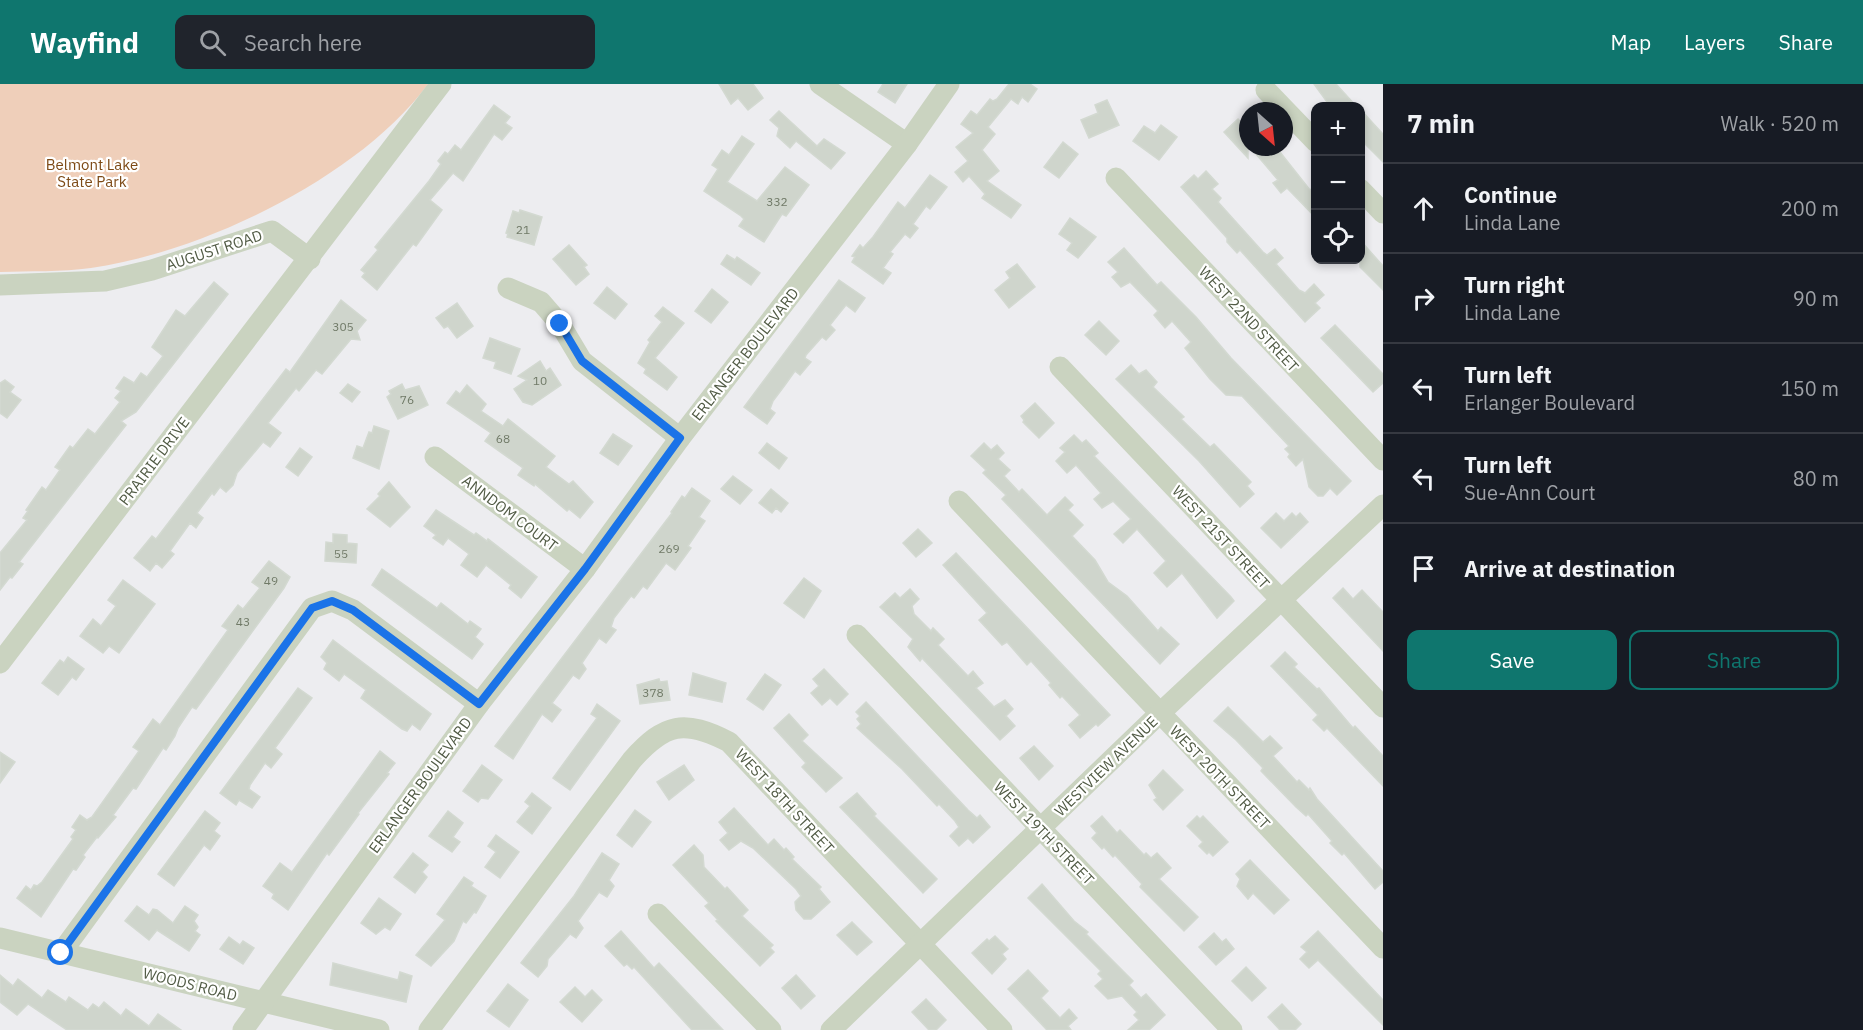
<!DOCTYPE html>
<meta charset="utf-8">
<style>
:root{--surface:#171b24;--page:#20242c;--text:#f1f3f6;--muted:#9ea1a6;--line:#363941;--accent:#0f766e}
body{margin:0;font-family:"IBM Plex Sans",sans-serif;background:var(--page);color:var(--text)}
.controls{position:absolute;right:18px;top:18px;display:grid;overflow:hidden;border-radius:12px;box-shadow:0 3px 9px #0003}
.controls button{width:54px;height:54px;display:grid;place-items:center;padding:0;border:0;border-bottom:2px solid var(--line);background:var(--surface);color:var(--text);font:30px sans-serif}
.compass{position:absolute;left:1239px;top:18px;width:54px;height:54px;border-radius:50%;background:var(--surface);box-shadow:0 3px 9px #0003;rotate:153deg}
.stop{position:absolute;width:18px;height:18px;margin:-14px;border:4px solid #1a73e8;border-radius:50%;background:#fff}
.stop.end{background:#1a73e8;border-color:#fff;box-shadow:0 2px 6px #0008}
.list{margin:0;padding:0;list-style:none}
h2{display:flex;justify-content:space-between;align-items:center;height:78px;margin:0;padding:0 24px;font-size:26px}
h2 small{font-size:20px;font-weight:400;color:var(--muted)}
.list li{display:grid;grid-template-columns:39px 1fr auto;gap:18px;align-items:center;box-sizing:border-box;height:90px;padding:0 24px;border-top:2px solid var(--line)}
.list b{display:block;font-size:22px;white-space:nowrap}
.list p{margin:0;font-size:20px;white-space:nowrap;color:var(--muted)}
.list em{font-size:20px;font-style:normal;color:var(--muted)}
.actions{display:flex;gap:12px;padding:18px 24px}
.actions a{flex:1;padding:14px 0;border:2px solid var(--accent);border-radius:12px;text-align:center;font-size:21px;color:var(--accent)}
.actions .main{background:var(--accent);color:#fff}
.icon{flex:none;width:33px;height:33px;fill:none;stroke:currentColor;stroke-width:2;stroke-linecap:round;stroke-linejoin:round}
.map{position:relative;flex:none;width:1383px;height:946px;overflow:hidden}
header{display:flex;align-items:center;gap:36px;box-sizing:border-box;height:84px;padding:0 30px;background:var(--accent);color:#fff}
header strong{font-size:28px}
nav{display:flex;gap:33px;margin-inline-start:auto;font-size:21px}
.search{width:420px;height:54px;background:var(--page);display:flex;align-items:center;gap:15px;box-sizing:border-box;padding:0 21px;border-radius:12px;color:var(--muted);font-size:22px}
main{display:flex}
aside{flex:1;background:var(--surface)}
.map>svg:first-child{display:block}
.green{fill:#efcfba}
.building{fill:#cfd5cc;stroke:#d3d9d1;stroke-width:1.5}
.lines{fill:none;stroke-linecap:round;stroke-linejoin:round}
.minor{stroke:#cad3c0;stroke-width:21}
.route{stroke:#1a73e8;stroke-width:8}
.labels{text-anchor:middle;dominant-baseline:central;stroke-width:4.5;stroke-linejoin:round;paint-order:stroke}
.number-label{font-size:12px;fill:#707a67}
.park-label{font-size:15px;fill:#7d4a16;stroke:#fff}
.street-label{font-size:15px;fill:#515b45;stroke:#fff}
</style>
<header>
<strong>Wayfind</strong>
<div class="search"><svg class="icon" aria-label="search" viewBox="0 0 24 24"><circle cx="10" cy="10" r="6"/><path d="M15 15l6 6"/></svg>Search here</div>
<nav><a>Map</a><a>Layers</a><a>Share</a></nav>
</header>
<main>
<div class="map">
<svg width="1383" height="946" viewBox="0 0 1383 946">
<rect width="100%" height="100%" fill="#ededf0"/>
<!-- green -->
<path class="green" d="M0 0H428C360 93 203 168 91 184 61 188 30 187 0 188Z"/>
<!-- building -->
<g class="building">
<polygon points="719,0 753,0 763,14 748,26 738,14 731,20"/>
<polygon points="883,0 907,0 895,19 878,8"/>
<polygon points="1009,0 1030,0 1037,5 1028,18 1022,13 1018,20 1011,15 988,43 995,50 982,66 999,87 987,97 1021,121 1011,134 982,114 985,110 969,92 963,98 955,88 968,77 956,63 973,49 961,40 971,27 977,31 990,15 993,17 997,15"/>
<polygon points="1314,0 1336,0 1356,22 1330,22"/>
<polygon points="1107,16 1119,41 1089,54 1081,36 1098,29 1095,21"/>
<polygon points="494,21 510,33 505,39 512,44 502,56 494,50 463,97 453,89 430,116 442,126 416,162 413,160 377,206 362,193 365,189 361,186 378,166 375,163 429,97 441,80 438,77 445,68 448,70 455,61 461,66"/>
<polygon points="1360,25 1383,50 1383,78 1360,55"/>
<polygon points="779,27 817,62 824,55 845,69 831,85 796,57 790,64 777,52 779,44 770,36"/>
<polygon points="1238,35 1248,46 1248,74 1224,48"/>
<polygon points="1161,41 1177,53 1159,76 1133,57 1144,42 1155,49"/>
<polygon points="742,52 754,60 727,98 757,117 785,83 809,101 786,132 782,130 764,158 739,142 744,135 741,132 704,107 718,85 712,81 722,66 729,71"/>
<polygon points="1063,58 1078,70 1059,94 1044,83"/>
<polygon points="1250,63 1276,63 1310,106 1316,101 1316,134 1287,104 1281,109 1273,99 1278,96"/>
<polygon points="1206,87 1218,100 1212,105 1221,114 1218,118 1263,168 1267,171 1275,165 1283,174 1276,180 1299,206 1305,209 1314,200 1324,211 1315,219 1320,224 1305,238 1240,166 1237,169 1227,158 1227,154 1181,103 1194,91 1198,95"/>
<polygon points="930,91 947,103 930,125 926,122 913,140 918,144 910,154 905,150 890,168 893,170 883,184 891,189 883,200 852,178 855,173 852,172 860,161 863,164 873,153 898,118 905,124"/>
<polygon points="520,126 542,133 534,161 507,153 508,150 506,149 513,127 519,129"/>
<polygon points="1070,134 1096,153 1078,174 1067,166 1072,159 1059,150"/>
<polygon points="1360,156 1383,182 1383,206 1360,183"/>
<polygon points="569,161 587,181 584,183 589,190 576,201 553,175"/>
<polygon points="1124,164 1157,201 1161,198 1196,233 1231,274 1351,397 1337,411 1330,404 1323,412 1318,412 1309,403 1303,375 1296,382 1288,373 1290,370 1285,365 1289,362 1242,312 1226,311 1210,295 1185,264 1191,258 1172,237 1165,244 1154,231 1158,227 1130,198 1121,203 1112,193 1118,188 1108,178"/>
<polygon points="727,171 735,176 737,173 760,189 751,201 721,180"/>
<polygon points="1017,180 1035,203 1009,224 995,206 1010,194 1006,188"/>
<polygon points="839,196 865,214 855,228 846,221 830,241 835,246 826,256 822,253 806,271 805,274 811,278 800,291 795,287 785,301 773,317 770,325 775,329 767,340 744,323"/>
<polygon points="214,198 228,210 136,328 121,337 126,341 19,478 23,480 12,494 10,493 0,506 0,469 27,436 23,434 28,427 26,426 42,403 46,406 60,386 55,383 70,362 73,364 88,345 95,350 120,318 115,314 121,307 116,304 124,293 134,299 141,289 147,293 163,272 152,263 176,226 185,232"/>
<polygon points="607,203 627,220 615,235 594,219"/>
<polygon points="712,205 728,218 711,239 695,227"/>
<polygon points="341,216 366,236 357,247 360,256 351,255 322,290 316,286 299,307 296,304 268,339 281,349 270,363 263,358 237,389 233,401 226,408 220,403 214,411 212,409 197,429 203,434 196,444 190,439 170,467 174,470 162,484 156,479 150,487 134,474 152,452 156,455 286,285 290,288"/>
<polygon points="457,219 473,242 457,254 448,242 444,244 436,234"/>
<polygon points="663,223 684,239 655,274 677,293 667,306 644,289 646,285 638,279 650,258 648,256 662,238 655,232"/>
<polygon points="1099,237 1119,257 1106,271 1085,251"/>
<polygon points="1335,241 1383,290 1383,299 1373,308 1321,254"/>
<polygon points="490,254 520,265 511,290 494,284 496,278 483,274"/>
<polygon points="540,277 546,287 550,284 561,301 532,321 523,318 514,305 527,296 518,292"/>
<polygon points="1131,281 1139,290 1146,286 1157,298 1153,303 1184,333 1181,335 1210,363 1214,360 1251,398 1247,402 1254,410 1240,423 1199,377 1116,295"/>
<polygon points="5,296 14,303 10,308 21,316 7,334 0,329 0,299"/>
<polygon points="348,300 360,308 352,318 340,309"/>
<polygon points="402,300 405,306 419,302 428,321 398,335 387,313 391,310 389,307"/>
<polygon points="467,301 486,320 481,327 503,342 508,335 555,372 546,383 569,400 573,397 593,418 580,434 569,425 567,427 535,400 534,402 518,391 523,384 485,357 491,349 447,319 456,307 460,310"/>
<polygon points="1035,319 1054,339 1039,354 1023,338 1024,336 1021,332"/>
<polygon points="374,342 389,347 379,385 353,374 357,362 363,364 369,348 372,349"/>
<polygon points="613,350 632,362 618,381 600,369"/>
<polygon points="1074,351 1082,359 1086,356 1098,369 1094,372 1231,513 1234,517 1217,534 1182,489 1167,503 1154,489 1166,477 1137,445 1123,459 1114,450 1131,435 1113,417 1102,424 1094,415 1101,409 1076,381 1067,389 1056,377 1065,368 1060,364"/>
<polygon points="767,359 787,374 779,385 759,369"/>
<polygon points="984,359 991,366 997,361 1004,369 998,375 1010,386 1004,392 1019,408 1022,405 1047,431 1065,413 1073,421 1068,426 1083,441 1072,452 1095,476 1108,498 1127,512 1158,547 1161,543 1179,560 1160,580 1002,415 1006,411 983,389 986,386 971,372"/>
<polygon points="300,364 312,373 298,392 286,383"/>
<polygon points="733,392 752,406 740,420 721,405"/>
<polygon points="389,398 410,423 390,443 367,425 380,412 378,410"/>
<polygon points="692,404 710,417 699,433 705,437 688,462 691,464 675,486 666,479 647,505 643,502 634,514 631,512 614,534 611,543 616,546 606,559 599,554 582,579 586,585 579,595 573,591 552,619 561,626 552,638 542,630 513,675 495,662 672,429 671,428 682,412 685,414"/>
<polygon points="771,405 788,419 781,428 776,424 772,429 759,419"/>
<polygon points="436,426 474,451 476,449 487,457 488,455 537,493 521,514 509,504 511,501 486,481 477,493 461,481 469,470 448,454 443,461 433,454 436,451 424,442"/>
<polygon points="1276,429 1284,437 1292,429 1296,433 1300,429 1308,438 1281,464 1261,444"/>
<polygon points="918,445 932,459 916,473 903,459"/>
<polygon points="333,450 347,451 347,459 357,460 356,479 325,477 326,458 333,459"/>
<polygon points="956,469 1110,631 1098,642 1096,640 1080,654 1069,641 1080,631 1062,612 1060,614 1049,601 1051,599 1031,577 1027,581 1007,558 1002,561 979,536 987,529 943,481"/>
<polygon points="269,477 290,493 284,504 196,625 192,623 178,644 175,652 166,666 163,664 136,705 133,704 113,731 116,733 98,754 97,753 83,771 85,773 76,786 73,785 41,833 17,814 26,802 31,806 34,801 37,802 42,798 73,755 71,753 76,746 72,743 80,731 87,736 92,733 139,667 133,663 153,635 160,641 228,546 222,542 238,521 243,525 260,504 252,498"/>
<polygon points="382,485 437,524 441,519 468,540 470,537 481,545 475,553 483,560 472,575 372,501"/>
<polygon points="804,494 821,507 804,534 784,519"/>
<polygon points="123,496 155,520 119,569 109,562 103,569 80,552 93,535 101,542 116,522 108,516"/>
<polygon points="1343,504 1353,515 1362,506 1383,528 1383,567 1333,514"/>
<polygon points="910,505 919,515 912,522 914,530 931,547 933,544 944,555 938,561 968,592 973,587 983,599 976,604 994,623 1005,616 1013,625 1006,632 1015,642 1000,656 922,574 920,577 908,563 913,555 880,523 895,509 900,514"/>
<polygon points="333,556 431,630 420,646 412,640 407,647 402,645 361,614 366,606 344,590 339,597 324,585 327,579 321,573"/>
<polygon points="1285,568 1297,580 1294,583 1317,605 1319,604 1353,644 1355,642 1383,672 1383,702 1327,644 1324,647 1313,636 1318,631 1271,582"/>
<polygon points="68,573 84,585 76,596 72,593 58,611 42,599 60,576 64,579"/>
<polygon points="824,585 848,610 837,621 830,614 822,621 811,609 819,602 813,595"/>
<polygon points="693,589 726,599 722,618 689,611"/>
<polygon points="765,590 781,601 763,626 747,615"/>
<polygon points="659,595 660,598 667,597 670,616 640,620 637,601"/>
<polygon points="298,604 312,614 275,664 282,670 271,684 265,679 250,701 249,705 260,713 252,724 239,716 236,721 220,709"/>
<polygon points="866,618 968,726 977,734 980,731 990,743 973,759 968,754 959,762 950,752 959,743 955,737 939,720 937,722 902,685 857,644 861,640 857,635 860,632 856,628"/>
<polygon points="597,620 620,637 570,706 553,694 597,634 591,630"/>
<polygon points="1228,623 1263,658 1270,652 1282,664 1273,672 1297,698 1299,696 1309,706 1310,704 1317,715 1383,787 1383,798 1375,805 1344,769 1342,771 1330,759 1332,757 1308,730 1306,732 1296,723 1261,687 1263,684 1236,656 1214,637"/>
<polygon points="789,630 808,651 802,657 842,694 826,708 802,683 806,679 774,644"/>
<polygon points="1034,662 1053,682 1039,696 1020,674"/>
<polygon points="380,667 395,679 387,689 389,690 358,729 359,730 329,771 327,769 288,826 272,814 274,810 263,802 280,779 292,788"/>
<polygon points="0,668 15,678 0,699"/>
<polygon points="482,681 502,696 488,715 481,714 478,718 463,707"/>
<polygon points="684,681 694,696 669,716 657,698"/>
<polygon points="1163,686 1183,706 1163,726 1154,716 1157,714 1149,701"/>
<polygon points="532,709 551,724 532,750 517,738 530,722 525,718"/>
<polygon points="857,709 876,730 874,732 937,795 923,809 840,723"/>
<polygon points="734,724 768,761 774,755 784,766 786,764 794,773 792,775 821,803 819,805 830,818 811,835 804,835 796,826 795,818 801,812 796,805 753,764 741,757 729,766 720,756 728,749 719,738"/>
<polygon points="635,726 651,738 632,763 617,751"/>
<polygon points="205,727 220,739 214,747 220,752 210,766 204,761 174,802 158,790"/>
<polygon points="448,727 463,739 453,753 460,758 452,768 429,752"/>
<polygon points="1102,732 1117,749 1120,746 1144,771 1146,769 1151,774 1157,769 1171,784 1159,795 1198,833 1184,847 1140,803 1142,800 1115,771 1113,773 1104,763 1102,765 1092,754 1097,749 1091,742"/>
<polygon points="1197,732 1200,735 1203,732 1228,758 1213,772 1209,768 1207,770 1199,762 1203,758 1187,742"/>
<polygon points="496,751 519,768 500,794 485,783 496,768 488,762"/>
<polygon points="694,761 703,771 704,783 725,805 727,803 748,826 742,832 773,861 770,864 774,868 760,882 716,837 718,836 705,822 709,819 673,781"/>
<polygon points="413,769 428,781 422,788 427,793 415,809 394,793"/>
<polygon points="602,769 619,780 609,796 614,802 607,813 599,808 578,837 583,844 576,854 570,850 548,875 547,882 538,893 521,879 574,812"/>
<polygon points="1250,776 1289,816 1274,830 1253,809 1248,815 1237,802 1240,795 1236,790"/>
<polygon points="464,793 473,799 471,802 486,812 476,829 474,828 466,839 463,837 454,857 431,882 416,871 445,836 437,830"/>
<polygon points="1042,800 1074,837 1088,848 1086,850 1133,897 1129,901 1141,914 1146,910 1165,931 1149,946 1128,946 1139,936 1134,931 1137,928 1122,912 1108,915 1095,902 1103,895 1098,890 1101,887 1028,814"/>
<polygon points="379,814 401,830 390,846 385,843 376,850 361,839"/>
<polygon points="137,822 149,831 153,825 157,826 173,839 185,822 198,831 194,837 198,843 195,847 200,851 189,867 157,846 149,856 125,837"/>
<polygon points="852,838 872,858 857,871 837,851"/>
<polygon points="621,847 654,884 659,879 723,946 692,946 634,883 632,885 627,880 624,882 605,862"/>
<polygon points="1318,847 1383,916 1383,941 1318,876 1309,884 1300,875 1307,868 1301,863"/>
<polygon points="1214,849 1222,858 1226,855 1234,865 1216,881 1199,863"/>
<polygon points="995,852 1008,865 1002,870 1006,875 992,890 972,869 987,855 989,857"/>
<polygon points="229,853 240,861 243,857 254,864 243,880 220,865"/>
<polygon points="333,879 398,896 400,888 412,892 406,918 330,901"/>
<polygon points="1246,883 1266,904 1252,917 1232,897"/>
<polygon points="1028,886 1048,907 1041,914 1060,934 1069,925 1077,934 1068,942 1071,946 1047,946 1008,905"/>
<polygon points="0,891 13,902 18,895 42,914 48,906 66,918 69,913 88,926 93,920 99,924 104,918 121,932 126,925 149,942 158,930 181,946 67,946 28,920 17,931 0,918"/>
<polygon points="796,891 815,912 801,925 782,904"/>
<polygon points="508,900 528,916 509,943 487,927"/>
<polygon points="575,903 585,913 592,906 602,916 582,938 560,918"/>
<polygon points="926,915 946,936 936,946 929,946 912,928"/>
<polygon points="1282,920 1301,940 1295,946 1280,946 1268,933"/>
</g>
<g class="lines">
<!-- minor -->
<g class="minor">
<polyline points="820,0 907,60"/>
<polyline points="1266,6 1316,58"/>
<polyline points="1116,94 1383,376"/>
<polyline points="1360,105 1383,129"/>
<polyline points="0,201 105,197 152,186 272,147 310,175"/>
<polyline points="508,204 541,218 560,240 582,277 680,354"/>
<polyline points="1060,283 1383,623"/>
<polyline points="435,373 585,485"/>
<polyline points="959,417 1383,864"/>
<polyline points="857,551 1232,946"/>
<polyline points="0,579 441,0"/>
<polyline points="658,830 771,946"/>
<polyline points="0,854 379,946"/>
<polyline points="61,869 312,524 332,517 353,526 479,620"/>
<polyline points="243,946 479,620 585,485 680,354 907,60 949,0"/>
<path d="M429 946 632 676C665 639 684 635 729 658L1002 946"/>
<polyline points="831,946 1159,630 1383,421"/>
</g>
</g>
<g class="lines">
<!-- route -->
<polyline class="route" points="61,869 312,524 332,517 353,526 479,620 585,485 680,354 582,277 560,240"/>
</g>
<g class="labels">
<!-- number labels -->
<g class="number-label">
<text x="777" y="117">332</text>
<text x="523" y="145">21</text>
<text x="343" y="242">305</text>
<text x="540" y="296">10</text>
<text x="407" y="315">76</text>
<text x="503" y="354">68</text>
<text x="669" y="464">269</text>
<text x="341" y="469">55</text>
<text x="271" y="496">49</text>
<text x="243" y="537">43</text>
<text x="653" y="608">378</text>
</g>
<!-- park labels -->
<g class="park-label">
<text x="92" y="80">Belmont Lake<tspan x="92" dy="17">State Park</tspan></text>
</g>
<!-- street labels -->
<g class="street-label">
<text transform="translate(214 166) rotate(-18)">AUGUST ROAD</text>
<text transform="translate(1249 235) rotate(47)">WEST 22ND STREET</text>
<text transform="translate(745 270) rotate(-52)">ERLANGER BOULEVARD</text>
<text transform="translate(154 377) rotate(-53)">PRAIRIE DRIVE</text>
<text transform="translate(510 429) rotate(37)">ANNDOM COURT</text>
<text transform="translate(1221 453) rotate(47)">WEST 21ST STREET</text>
<text transform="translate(1106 682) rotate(-44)">WESTVIEW AVENUE</text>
<text transform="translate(1220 693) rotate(46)">WEST 20TH STREET</text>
<text transform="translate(420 701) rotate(-54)">ERLANGER BOULEVARD</text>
<text transform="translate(785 717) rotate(47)">WEST 18TH STREET</text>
<text transform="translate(1044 749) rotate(46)">WEST 19TH STREET</text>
<text transform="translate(190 900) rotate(14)">WOODS ROAD</text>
</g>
</g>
</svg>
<div class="controls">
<button>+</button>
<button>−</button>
<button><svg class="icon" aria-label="locate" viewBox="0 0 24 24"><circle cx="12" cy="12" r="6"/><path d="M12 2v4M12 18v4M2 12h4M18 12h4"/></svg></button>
</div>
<svg class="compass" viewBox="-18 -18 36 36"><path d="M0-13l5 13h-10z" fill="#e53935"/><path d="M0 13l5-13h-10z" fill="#9ea1a6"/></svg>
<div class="stop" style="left:61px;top:869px"></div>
<div class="stop end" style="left:560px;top:240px"></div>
</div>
<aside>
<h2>7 min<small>Walk · 520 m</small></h2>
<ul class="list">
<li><svg class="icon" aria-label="ahead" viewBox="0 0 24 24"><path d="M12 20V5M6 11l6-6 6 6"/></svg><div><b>Continue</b><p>Linda Lane</p></div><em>200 m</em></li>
<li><svg class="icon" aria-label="right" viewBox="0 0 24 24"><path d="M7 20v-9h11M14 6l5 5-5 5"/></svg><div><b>Turn right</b><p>Linda Lane</p></div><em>90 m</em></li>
<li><svg class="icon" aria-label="left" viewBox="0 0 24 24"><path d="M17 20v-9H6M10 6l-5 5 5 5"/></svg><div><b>Turn left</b><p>Erlanger Boulevard</p></div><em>150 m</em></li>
<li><svg class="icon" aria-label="left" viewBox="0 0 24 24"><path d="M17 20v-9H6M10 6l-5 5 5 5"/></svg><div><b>Turn left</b><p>Sue-Ann Court</p></div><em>80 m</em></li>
<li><svg class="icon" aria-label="arrive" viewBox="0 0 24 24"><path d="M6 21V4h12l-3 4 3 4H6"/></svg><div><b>Arrive at destination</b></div></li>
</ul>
<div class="actions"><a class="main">Save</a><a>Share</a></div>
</aside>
</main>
